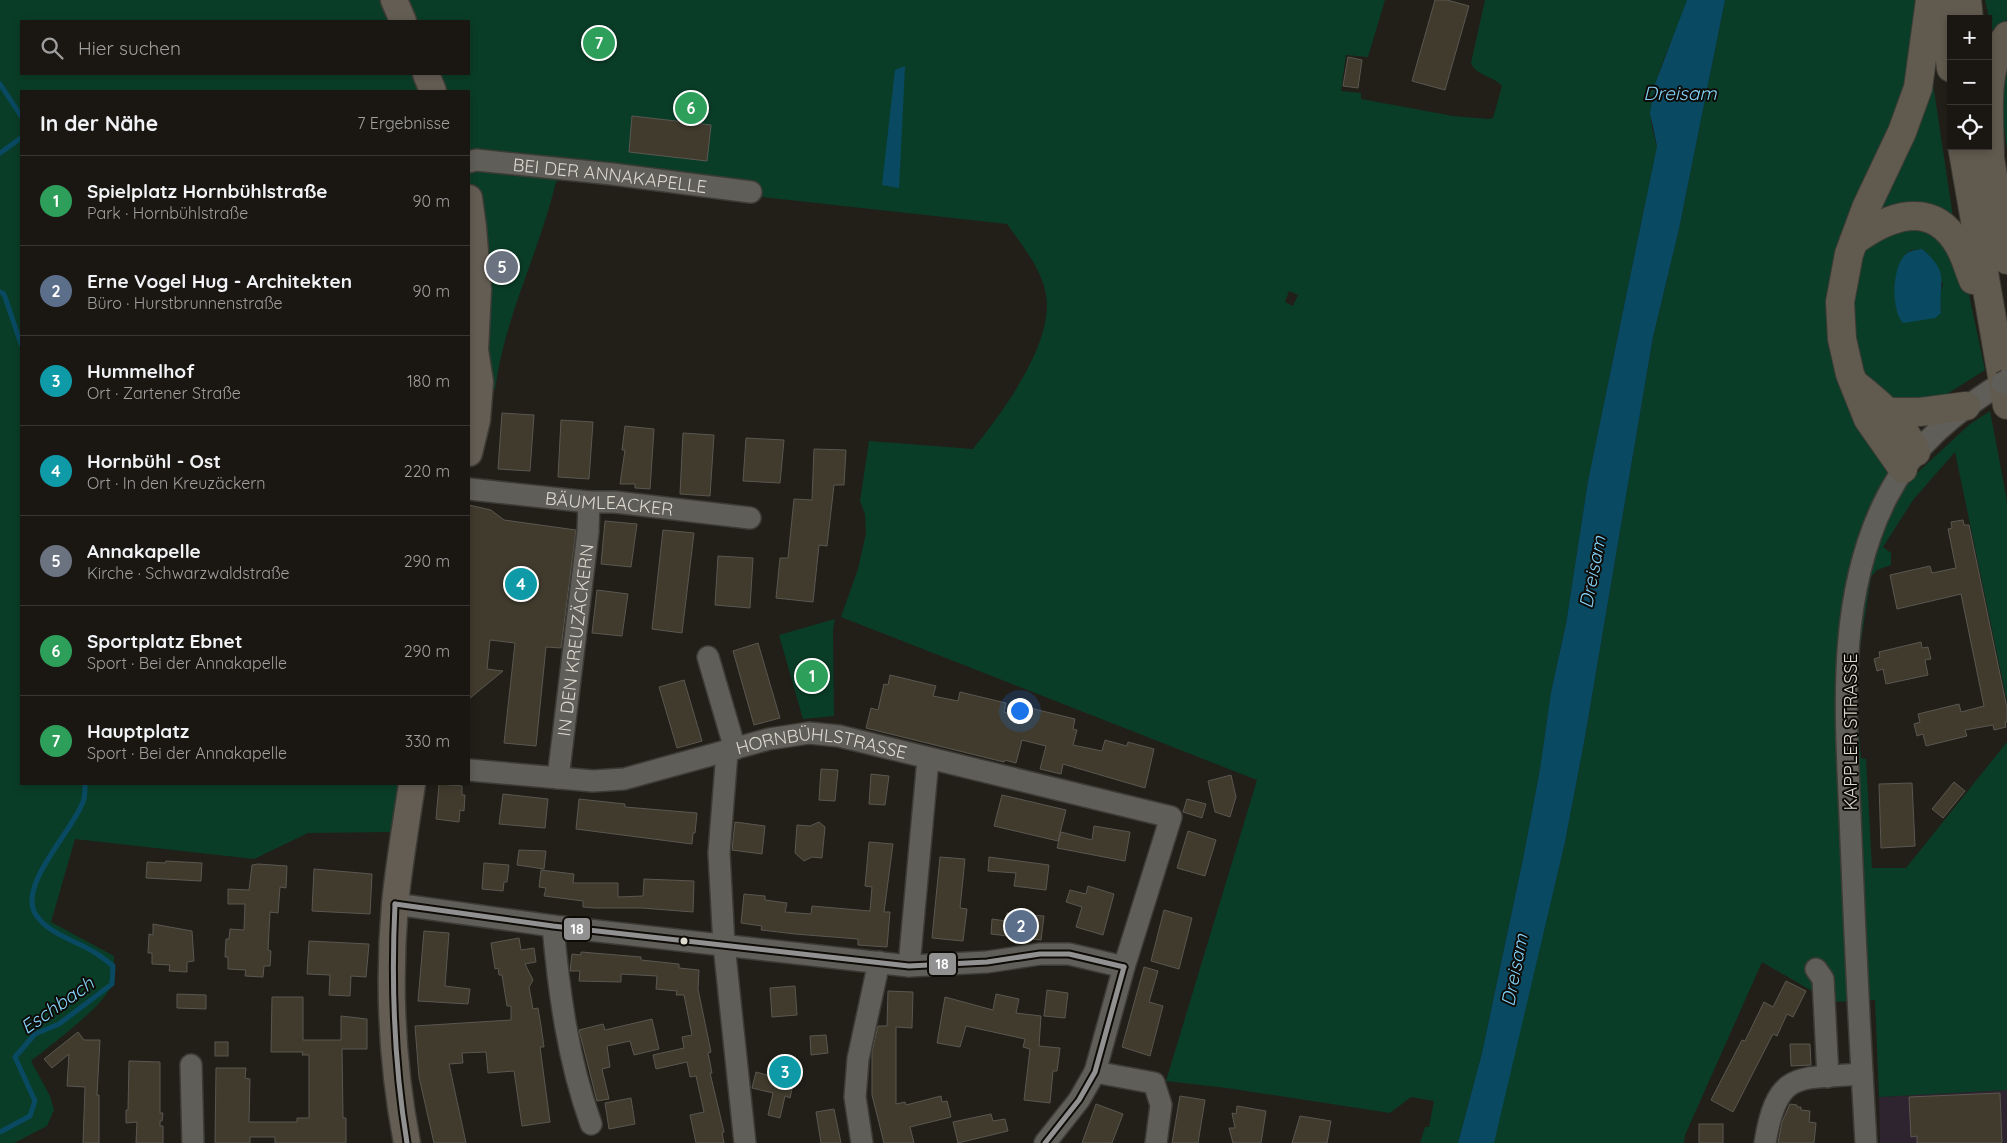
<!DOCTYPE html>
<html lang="de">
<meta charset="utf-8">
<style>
:root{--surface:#1a1712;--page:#23201b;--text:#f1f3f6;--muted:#9f9f9f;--line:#383632;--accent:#1a73e8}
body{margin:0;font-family:Quicksand,sans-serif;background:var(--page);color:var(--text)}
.controls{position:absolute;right:15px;top:15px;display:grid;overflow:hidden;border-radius:0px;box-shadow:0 2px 8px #0003}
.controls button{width:45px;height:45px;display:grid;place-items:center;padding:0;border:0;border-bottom:1px solid var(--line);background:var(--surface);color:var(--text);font:25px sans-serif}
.you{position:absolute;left:1019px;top:710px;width:18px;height:18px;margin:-12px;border:4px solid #fff;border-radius:50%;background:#1a73e8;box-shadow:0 0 0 8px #1a73e833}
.badge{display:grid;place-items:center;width:32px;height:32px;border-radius:50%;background:var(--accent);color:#fff;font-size:16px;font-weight:700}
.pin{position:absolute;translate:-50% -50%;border:2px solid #fff;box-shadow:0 1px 5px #0006}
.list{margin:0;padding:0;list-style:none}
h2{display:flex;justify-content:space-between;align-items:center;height:65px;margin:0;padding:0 20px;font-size:21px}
h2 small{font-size:16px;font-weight:400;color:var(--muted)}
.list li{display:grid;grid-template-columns:32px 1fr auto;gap:15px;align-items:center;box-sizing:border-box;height:90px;padding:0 20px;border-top:1px solid var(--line)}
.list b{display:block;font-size:19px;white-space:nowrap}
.list p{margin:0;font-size:16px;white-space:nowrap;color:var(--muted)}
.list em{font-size:16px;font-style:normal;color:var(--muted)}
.icon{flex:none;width:28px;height:28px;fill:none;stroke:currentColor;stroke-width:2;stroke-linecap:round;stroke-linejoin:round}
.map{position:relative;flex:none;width:2007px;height:1143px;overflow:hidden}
.search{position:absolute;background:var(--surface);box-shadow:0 2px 8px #0003;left:20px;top:20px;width:450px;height:55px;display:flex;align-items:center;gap:12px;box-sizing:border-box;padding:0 18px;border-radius:0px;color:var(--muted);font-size:19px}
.panel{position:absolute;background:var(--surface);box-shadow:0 2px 8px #0003;left:20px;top:90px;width:450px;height:695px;border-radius:0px}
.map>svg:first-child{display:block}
.commercial{fill:#2d242f}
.green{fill:#0a3d28;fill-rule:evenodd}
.water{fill:#094a62}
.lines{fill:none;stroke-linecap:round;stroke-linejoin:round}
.stream{stroke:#094a62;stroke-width:5}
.building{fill:#403b2d;stroke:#5a5751}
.minor-casing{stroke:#3d3b35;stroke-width:24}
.major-casing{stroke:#3d3b35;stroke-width:29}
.highway-casing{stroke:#3d3b35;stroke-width:30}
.minor{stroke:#605e58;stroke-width:21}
.major{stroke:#635d54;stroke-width:26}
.highway{stroke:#615a4f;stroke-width:28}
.minor-bridge-casing{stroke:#3d3b35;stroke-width:24;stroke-linecap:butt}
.minor-bridge{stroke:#605e58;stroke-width:21}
.bus-1-casing{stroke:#0e0b06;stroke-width:9}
.bus-1{stroke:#929191;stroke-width:5}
.bus-dot{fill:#dddad0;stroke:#0e0b06;stroke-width:2}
.labels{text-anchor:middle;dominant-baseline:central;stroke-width:4;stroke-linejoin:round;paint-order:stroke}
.street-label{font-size:18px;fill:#dddad0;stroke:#0e0b06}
.water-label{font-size:19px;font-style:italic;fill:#84d3fa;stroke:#0e0b06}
.line-badge{stroke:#0e0b06;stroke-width:2}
.badge-label{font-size:14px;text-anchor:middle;font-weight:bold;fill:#fff}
</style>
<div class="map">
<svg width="2007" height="1143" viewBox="0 0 2007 1143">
<rect width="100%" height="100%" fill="#221f18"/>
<!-- commercial -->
<polygon class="commercial" points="2007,1090 2007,1143 1880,1143 1879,1097"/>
<!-- green -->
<g class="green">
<path d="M0 0H1385L1368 57 1346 55 1341 91 1361 93V99L1453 116 1488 119 1493 118 1502 86C1494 76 1476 76 1471 63L1485 0H1687C1676 37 1653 73 1651 112 1650 123 1654 136 1657 146L1588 481 1566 624 1551 692 1540 769 1523 859 1482 1053 1458 1143H1420L1425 1127H1429L1434 1101 1411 1097 1390 1113 1227 1088 1166 1081 1257 780 841 617 858 569 866 533 865 514 860 501 869 441 973 449C1002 413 1058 339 1045 290 1039 265 1021 244 1007 224L588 178H565L556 182C539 253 504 318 495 390L469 385V91H21V784H398L392 832 308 833 254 859 75 839 51 922 114 956C114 967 115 980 109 990 96 1012 52 1044 31 1061L50 1096 54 1110 47 1126 14 1143H0ZM21 21H469V74H21ZM1289 291 1298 295 1293 306 1285 302Z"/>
<polygon points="1725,0 1916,0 1907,93 1837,251 1828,285 1826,323 1830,349 1840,388 1854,412 1904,485 1970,424 1990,411 2007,501 2007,701 1955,452 1913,500 1883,547 1891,553 1891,565 1877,570 1871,577 1859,655 1857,710 1861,758 1866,759 1872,868 1906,868 2007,742 2007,1090 1879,1097 1875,1000 1831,1002 1762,962 1685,1135 1684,1143 1493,1143 1565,842 1585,737 1653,337 1679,229"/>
<polygon points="1985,0 2007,0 2007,20 1992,30"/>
<polygon points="2007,56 2007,151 2000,92"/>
<polygon points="1932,77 1954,224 1881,215 1873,210"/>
<path d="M1924 224 1963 266 1985 370 1936 401H1894L1863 374 1850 323 1863 250 1877 234ZM1922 249 1943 284 1940 295 1941 313 1904 255 1911 250Z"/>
<polygon points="835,619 833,630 834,716 803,719 779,635"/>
</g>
<!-- water -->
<g class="water">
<polygon points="1687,0 1725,0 1679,229 1653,337 1585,737 1565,842 1494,1143 1458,1143 1482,1053 1523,859 1540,769 1551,692 1566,624 1588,481 1657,146 1650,113 1655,84"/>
<polygon points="905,66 899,188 882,185 895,70"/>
<path d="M1922 249C1951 274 1938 280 1941 313L1935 318 1903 323C1891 310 1892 270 1904 256 1909 250 1915 250 1922 249Z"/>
</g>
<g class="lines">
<!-- stream -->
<g class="stream">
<polyline points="0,84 21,116"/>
<polyline points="0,153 21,138"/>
<polyline points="0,292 4,294 21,344"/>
<path d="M0 1132 30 1116 35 1101 15 1057 35 1034 59 1024 112 984 113 966C107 961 101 956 94 952 75 940 50 935 36 915 16 885 76 828 84 799 85 794 85 789 85 784"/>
</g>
</g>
<!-- building -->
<g class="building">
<polygon points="1435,0 1447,0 1469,6 1445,90 1412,81"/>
<polygon points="1348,57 1362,60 1358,88 1343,86"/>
<polygon points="632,116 711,125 707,161 629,152"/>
<polygon points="502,413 534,415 530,471 498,469"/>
<polygon points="561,420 593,422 589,479 558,477"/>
<polygon points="625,426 654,429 650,489 635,488 635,484 620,484 625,450 622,450"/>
<polygon points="683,433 714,435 710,496 680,494"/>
<polygon points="746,438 784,440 780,483 743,481"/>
<polygon points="814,449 846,450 844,485 834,485 827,546 819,545 813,602 776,598 780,558 788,558 794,499 812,500"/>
<polygon points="469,505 491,510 504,520 576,530 561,648 546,647 536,746 504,743 515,643 490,640 487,669 503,671 469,699"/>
<polygon points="1963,520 1964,525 1969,525 2007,708 2007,722 2005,722 2006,727 1994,730 1993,725 1965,730 1967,736 1926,746 1923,734 1917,736 1914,724 1920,722 1918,714 1959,704 1961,712 1984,706 1961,594 1897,609 1890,575 1930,566 1932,573 1956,568 1948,529 1952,528 1951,522"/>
<polygon points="605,521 637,524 631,567 601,564"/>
<polygon points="663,530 694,533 682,633 652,629"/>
<polygon points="718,556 753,558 750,608 715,605"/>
<polygon points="597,590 628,594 622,636 592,633"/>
<polygon points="1921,642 1922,648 1928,647 1931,659 1925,660 1928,675 1886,684 1883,669 1877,671 1874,659 1880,657 1879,652"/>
<polygon points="758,643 780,718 754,725 733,651"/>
<polygon points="890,675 936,686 933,696 958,701 960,692 1006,703 1004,712 1027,718 1030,708 1075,719 1073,729 1077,730 1073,745 1102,751 1105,740 1127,746 1128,742 1154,749 1145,788 1063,764 1061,774 1040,769 1046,746 1022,740 1016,763 1005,760 1004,762 866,728 871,708 878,710 884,684 888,685"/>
<polygon points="684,680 702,741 677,748 659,687"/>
<polygon points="821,769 838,770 835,801 819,800"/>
<polygon points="871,774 889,776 885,805 869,804"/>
<polygon points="1231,775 1236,797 1230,817 1215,812 1208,781"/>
<polygon points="1954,782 1965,791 1943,818 1932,809"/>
<polygon points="1912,783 1915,846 1881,848 1879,784"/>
<polygon points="439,784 462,786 462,795 465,795 464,811 460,810 459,822 436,819"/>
<polygon points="503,794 548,799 545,828 499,824"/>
<polygon points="1002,795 1066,810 1058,841 994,826"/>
<polygon points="579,799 625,804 625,807 697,813 695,833 693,833 692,844 576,829"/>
<polygon points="1187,799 1206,804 1202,818 1183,812"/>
<polygon points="735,822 765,826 762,854 732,850"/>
<polygon points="819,822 825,827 822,858 812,857 804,861 795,853 797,825 810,826"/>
<polygon points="1094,826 1130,832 1125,861 1057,848 1061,832 1092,840"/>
<polygon points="1188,831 1216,840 1205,876 1177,868"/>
<polygon points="869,842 893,844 884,912 890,912 887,947 858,945 858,939 795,934 761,930 762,926 741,923 744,894 765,896 765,900 787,903 785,912 811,914 812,906 870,911 872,887 865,886"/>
<polygon points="519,850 546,851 544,869 517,865"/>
<polygon points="940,857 965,859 960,908 967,909 963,941 932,938"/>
<polygon points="989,857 1049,865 1046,890 1014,886 1016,873 988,871"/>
<polygon points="166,861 202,863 201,881 146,878 147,862 165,863"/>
<polygon points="484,863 509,865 507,882 504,882 503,891 482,889"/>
<polygon points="258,864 287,866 286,888 280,887 278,913 270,912 268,950 271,951 270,966 264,966 263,977 245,976 246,970 228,969 228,957 225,957 226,939 229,939 230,929 244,930 245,904 228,904 228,889 249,890 252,865"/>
<polygon points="314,869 372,874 370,914 312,911"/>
<polygon points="541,870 574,874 573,883 618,883 618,897 643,896 644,879 694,881 693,912 642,908 595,908 583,907 583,901 544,896 546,888 539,887"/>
<polygon points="1088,886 1114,894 1103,935 1076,927 1082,907 1066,902 1070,890 1086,894"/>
<polygon points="1164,910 1192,918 1179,969 1151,961"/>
<polygon points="1007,913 1044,916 1041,940 991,934 992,919 1006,921"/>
<polygon points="153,924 192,931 194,961 187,962 187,972 169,971 170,965 152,964 152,953 148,953 149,934 153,935"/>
<polygon points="424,931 449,933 445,986 470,989 468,1004 418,1001"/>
<polygon points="519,938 521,950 534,948 536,962 525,964 533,980 529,987 533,1009 538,1008 541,1026 544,1047 540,1047 550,1122 522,1126 514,1071 488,1073 486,1052 462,1053 463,1063 449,1064 466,1143 434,1143 419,1077 415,1026 511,1020 511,1006 507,1006 502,975 499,975 498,968 495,969 491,943"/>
<polygon points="309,941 369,944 366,977 351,976 350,996 329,995 330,975 307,974"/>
<polygon points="581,952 641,957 641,960 679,964 679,968 699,970 698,989 711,1052 708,1053 712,1073 710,1073 724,1132 722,1133 724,1143 696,1143 690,1115 704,1112 696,1076 690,1077 687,1062 656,1069 653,1055 684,1048 682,1037 692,1035 684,995 676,995 677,991 656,989 657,976 621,974 621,982 579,981 580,971 570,971 572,954 581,955"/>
<polygon points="1144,967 1158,971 1149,1002 1163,1006 1150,1056 1122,1047"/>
<polygon points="1786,981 1806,991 1793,1017 1787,1014 1777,1036 1773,1034 1733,1112 1711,1100 1742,1040 1745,1041 1764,1002 1773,1007"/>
<polygon points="795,986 797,1015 772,1017 770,988"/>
<polygon points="1047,990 1068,993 1065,1018 1044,1016"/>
<polygon points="888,991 913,992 912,1028 896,1027 896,1104 905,1102 906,1105 941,1096 942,1102 947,1101 951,1117 910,1127 914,1143 884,1143 872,1095 872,1051 878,1026 887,1026"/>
<polygon points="177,994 206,995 206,1009 177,1008"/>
<polygon points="996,994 1019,999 1016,1013 1041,1016 1039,1046 1060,1048 1057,1071 1053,1071 1050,1103 1024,1100 1030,1049 1023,1047 1025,1039 966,1026 960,1047 937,1043 945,997 993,1010"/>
<polygon points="272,997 303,997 303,1040 341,1040 341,1016 367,1019 367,1049 342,1049 343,1118 346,1118 346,1143 275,1143 275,1137 250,1137 250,1143 215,1143 216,1068 246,1068 245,1078 250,1079 249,1122 297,1122 297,1118 309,1118 309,1055 302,1055 303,1052 271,1052"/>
<polygon points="652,1019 659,1049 634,1055 630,1041 607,1046 610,1067 602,1069 609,1099 597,1101 579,1030 603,1024 605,1030"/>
<polygon points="78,1032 84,1040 100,1040 97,1095 99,1095 99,1143 83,1143 85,1087 67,1086 69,1054 52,1068 44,1059"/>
<polygon points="826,1035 828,1053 811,1055 810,1036"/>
<rect x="215" y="1042" width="13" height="14"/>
<polygon points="1790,1044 1810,1044 1811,1065 1791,1066"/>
<polygon points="129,1061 160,1062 160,1113 163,1113 162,1121 160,1121 160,1126 163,1126 163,1143 136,1143 137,1122 126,1123 126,1110 128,1110"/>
<polygon points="770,1062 803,1069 800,1082 794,1080 790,1098 785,1096 780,1118 768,1115 773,1093 752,1088 756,1072 767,1075"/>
<polygon points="2000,1093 2002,1143 1917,1143 1917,1136 1911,1137 1909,1097"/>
<polygon points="1180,1096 1205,1100 1198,1143 1172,1143"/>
<polygon points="631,1098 635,1124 609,1129 605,1103"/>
<polygon points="1096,1104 1123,1114 1112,1143 1082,1143"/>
<polygon points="1790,1104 1797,1105 1797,1107 1801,1107 1801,1110 1810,1111 1809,1122 1816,1123 1814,1143 1778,1143 1782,1122"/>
<polygon points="1237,1106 1266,1111 1261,1143 1233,1143 1229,1128 1235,1128 1232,1113 1236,1114"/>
<polygon points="834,1109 841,1143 821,1143 816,1112"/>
<polygon points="991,1114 993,1121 1005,1119 1008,1131 958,1143 953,1122"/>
<polygon points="1300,1116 1331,1121 1327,1143 1292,1143"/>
<rect x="1699" y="1124" width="24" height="19"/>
</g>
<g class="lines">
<!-- minor casing -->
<g class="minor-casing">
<g id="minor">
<path id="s1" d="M469 162 476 160 612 174 751 192"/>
<path id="s2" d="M469 489 589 502H615L750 518"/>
<polyline points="708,657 735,749"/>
<polyline points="727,752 719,853 724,945 745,1143"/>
<path id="s3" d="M469 770 593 781 624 779 769 739 809 733 839 736 1171 817 1124 967 1095 1072 1079 1100 1045 1143"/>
<path id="s4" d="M558 778 588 532 589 502"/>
<polyline points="395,904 553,926 909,966 987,962 1040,954 1069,954 1124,967"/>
<path d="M553 926C559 993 568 1060 591 1124"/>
<polyline points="909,966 928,759"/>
<polyline points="1816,969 1823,979 1828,1077"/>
<polyline points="191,1065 193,1143"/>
<polyline points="1095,1072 1154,1083 1161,1105 1156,1143"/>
<polyline points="862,1143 855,1097 858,1059 879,962"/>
<path d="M1765 1143C1777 1069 1798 1079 1862 1074"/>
<path d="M1866 1143C1860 1042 1855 941 1851 840 1847 726 1833 602 1887 497 1913 446 1954 413 2002 383"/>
</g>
</g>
<!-- major casing -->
<g class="major-casing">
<g id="major">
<polyline points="394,0 403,21"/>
<polyline points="426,74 433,91"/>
<polyline points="469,198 473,227 478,289 475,350 480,382 477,420 469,453"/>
<path d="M407 1143C392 1065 388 984 395 904 399 864 406 824 412 784"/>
</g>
</g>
<!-- highway casing -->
<g class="highway-casing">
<g id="highway">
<polyline points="1942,0 1951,68"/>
<polyline points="1967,0 1969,19"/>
<polyline points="1962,146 2007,405"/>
<polyline points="1988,146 2007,260"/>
<path d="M1990 157C1990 119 1982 68 2007 36"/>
<path d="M1854 241C1887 217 1931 198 1958 244 1965 255 1968 268 1973 280"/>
<path d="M1855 384C1880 404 1902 422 1916 452"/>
<polyline points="1889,412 1920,412 1966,406"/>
<polyline points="1903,469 1868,419 1850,374 1842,339 1840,302 1849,254 1866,208 1902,132 1918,88 1930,0"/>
</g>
</g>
<!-- minor -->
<use href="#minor" class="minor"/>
<!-- major -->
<use href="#major" class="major"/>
<!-- highway -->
<use href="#highway" class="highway"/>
<!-- minor-bridge casing -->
<g class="minor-bridge-casing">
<polyline id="minor-bridge" points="2002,383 2007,380"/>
</g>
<!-- minor-bridge -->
<use href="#minor-bridge" class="minor-bridge"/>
<!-- bus-1 casing -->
<g class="bus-1-casing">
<g id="bus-1">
<polyline points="395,904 553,926 909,966 987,962 1040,954 1069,954 1124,967"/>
<path d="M395 904C391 985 394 1063 407 1143"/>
<polyline points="1045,1143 1079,1100 1095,1072 1124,967"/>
</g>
</g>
<!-- bus-1 -->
<use href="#bus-1" class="bus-1"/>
</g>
<!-- markers -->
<circle class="bus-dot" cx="684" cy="941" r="4.5"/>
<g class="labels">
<!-- street labels -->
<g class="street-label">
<text stroke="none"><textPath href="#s1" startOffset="142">BEI DER ANNAKAPELLE</textPath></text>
<text stroke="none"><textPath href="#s2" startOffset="141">BÄUMLEACKER</textPath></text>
<text stroke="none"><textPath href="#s4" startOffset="139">IN DEN KREUZÄCKERN</textPath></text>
<text transform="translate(1850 732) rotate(-90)">KAPPLER STRASSE</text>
<text stroke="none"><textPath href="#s3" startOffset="359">HORNBÜHLSTRASSE</textPath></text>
</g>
<!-- water labels -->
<g class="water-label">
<text x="1680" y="93">Dreisam</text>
<text transform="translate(1592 572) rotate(-79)">Dreisam</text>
<text transform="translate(1514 970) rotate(-79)">Dreisam</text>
<text transform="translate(57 1005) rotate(-35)">Eschbach</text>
</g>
</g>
<g class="line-badge">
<rect x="563" y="917" width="28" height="24" rx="5" fill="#929191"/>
<rect x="928" y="952" width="29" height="24" rx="5" fill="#929191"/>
</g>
<g class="badge-label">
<text x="577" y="934">18</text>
<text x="942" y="969">18</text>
</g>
</svg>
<div class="controls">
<button>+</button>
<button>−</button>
<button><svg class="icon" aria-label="locate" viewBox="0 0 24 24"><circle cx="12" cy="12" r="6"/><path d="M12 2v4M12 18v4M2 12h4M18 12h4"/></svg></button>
</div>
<div class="you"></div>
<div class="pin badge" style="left:812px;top:676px;background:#2e9e5b">1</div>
<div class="pin badge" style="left:1021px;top:926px;background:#5c6f8a">2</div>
<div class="pin badge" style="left:785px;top:1072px;background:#0f9aa8">3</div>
<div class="pin badge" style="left:521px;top:584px;background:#0f9aa8">4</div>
<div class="pin badge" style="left:502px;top:267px;background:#6b7280">5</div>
<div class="pin badge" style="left:691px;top:108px;background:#2e9e5b">6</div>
<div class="pin badge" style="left:599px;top:43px;background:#2e9e5b">7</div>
<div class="search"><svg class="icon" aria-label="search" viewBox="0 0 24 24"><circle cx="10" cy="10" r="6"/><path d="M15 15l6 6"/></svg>Hier suchen</div>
<section class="panel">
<h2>In der Nähe<small>7 Ergebnisse</small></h2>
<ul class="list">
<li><span class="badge" style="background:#2e9e5b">1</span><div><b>Spielplatz Hornbühlstraße</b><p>Park · Hornbühlstraße</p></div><em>90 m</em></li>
<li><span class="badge" style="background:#5c6f8a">2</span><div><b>Erne Vogel Hug - Architekten</b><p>Büro · Hurstbrunnenstraße</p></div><em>90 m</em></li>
<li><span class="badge" style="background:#0f9aa8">3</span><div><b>Hummelhof</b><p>Ort · Zartener Straße</p></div><em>180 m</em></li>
<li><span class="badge" style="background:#0f9aa8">4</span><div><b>Hornbühl - Ost</b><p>Ort · In den Kreuzäckern</p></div><em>220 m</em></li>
<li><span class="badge" style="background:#6b7280">5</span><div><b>Annakapelle</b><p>Kirche · Schwarzwaldstraße</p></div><em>290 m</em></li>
<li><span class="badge" style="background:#2e9e5b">6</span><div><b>Sportplatz Ebnet</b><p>Sport · Bei der Annakapelle</p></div><em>290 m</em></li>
<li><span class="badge" style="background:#2e9e5b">7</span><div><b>Hauptplatz</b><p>Sport · Bei der Annakapelle</p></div><em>330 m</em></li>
</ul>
</section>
</div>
